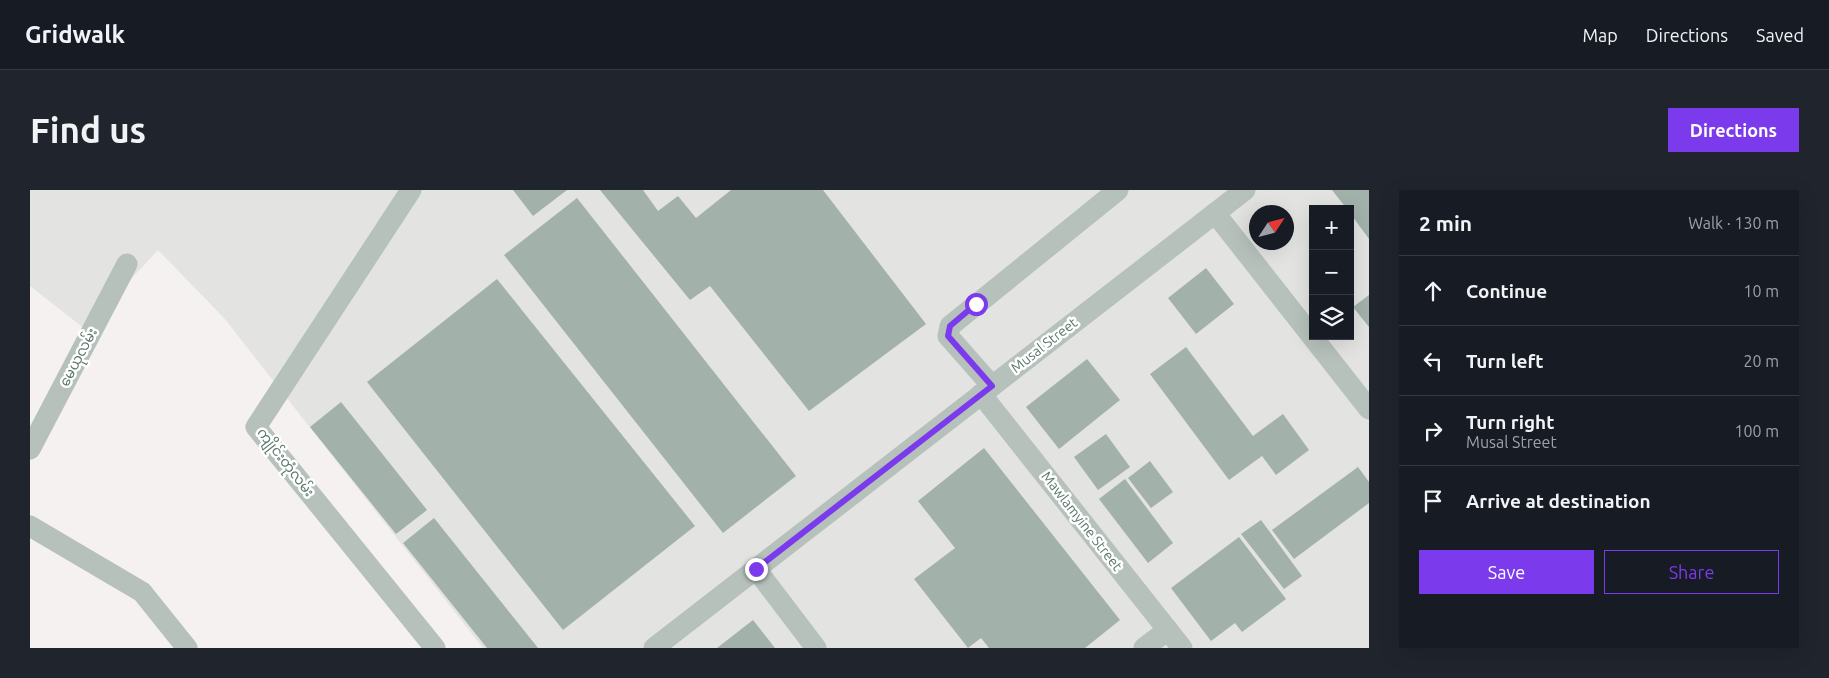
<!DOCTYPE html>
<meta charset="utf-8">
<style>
:root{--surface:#171b24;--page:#20242c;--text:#f1f3f6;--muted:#9ea1a6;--line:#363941;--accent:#7c3aed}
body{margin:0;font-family:Ubuntu,"Noto Sans Myanmar",sans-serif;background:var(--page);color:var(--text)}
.controls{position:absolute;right:15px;top:15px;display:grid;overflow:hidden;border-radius:0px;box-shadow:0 5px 20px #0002}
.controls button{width:45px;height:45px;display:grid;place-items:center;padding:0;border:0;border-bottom:1px solid var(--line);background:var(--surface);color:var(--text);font:25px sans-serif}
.compass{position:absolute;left:1219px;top:15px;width:45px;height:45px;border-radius:50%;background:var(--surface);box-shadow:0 5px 20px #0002;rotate:54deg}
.stop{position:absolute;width:15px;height:15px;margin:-11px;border:4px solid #7c3aed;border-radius:50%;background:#fff}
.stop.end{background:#7c3aed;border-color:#fff;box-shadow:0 1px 5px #0008}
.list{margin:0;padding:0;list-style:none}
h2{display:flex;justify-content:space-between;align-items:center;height:65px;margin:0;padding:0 20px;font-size:21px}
h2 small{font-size:16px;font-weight:400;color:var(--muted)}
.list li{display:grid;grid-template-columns:32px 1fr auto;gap:15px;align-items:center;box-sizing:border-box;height:70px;padding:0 20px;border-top:1px solid var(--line)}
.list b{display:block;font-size:19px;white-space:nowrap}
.list p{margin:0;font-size:16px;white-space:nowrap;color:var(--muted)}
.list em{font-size:16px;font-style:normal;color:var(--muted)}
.actions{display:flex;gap:10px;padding:15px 20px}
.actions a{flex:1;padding:11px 0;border:1px solid var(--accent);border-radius:0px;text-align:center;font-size:18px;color:var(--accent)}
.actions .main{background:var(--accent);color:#fff}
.icon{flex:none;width:28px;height:28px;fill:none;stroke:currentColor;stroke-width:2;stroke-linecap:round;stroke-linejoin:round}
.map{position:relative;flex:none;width:1339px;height:458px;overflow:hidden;border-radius:0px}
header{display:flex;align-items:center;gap:30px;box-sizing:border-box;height:70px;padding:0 25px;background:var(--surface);border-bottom:1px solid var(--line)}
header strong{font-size:24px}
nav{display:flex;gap:28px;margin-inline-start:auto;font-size:18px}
.intro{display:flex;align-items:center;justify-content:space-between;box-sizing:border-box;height:120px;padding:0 30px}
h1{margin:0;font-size:35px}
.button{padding:12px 22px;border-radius:0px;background:var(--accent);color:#fff;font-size:18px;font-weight:700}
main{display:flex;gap:30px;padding:0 30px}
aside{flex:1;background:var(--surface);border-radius:0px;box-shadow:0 5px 20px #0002}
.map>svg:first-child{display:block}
.built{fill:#e3e3e2;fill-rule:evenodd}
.building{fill:#a2b2aa}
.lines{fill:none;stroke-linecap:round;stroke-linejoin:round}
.minor{stroke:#b6c1bc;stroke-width:21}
.route{stroke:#7c3aed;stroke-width:6}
.labels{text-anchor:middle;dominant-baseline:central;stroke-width:5;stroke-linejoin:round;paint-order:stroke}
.street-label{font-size:14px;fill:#5a786b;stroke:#fff}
</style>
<header>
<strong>Gridwalk</strong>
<nav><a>Map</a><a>Directions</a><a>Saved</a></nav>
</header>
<div class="intro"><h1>Find us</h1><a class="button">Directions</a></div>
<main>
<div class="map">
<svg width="1339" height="458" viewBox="0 0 1339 458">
<rect width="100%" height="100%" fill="#f5f1f1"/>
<!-- built -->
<path class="built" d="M0 0H1339V458H453L194 128 128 60 55 139 0 96ZM1283 19H1320V146H1283ZM1226 22H1256V52H1226Z"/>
<!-- building -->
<g class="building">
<polygon points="483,0 537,0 503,26"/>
<polygon points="570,0 613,0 628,21 648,6 666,28 701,0 793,0 896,134 779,221 680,96 660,110"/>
<polygon points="1302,0 1339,0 1339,49 1320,23 1320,19 1317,19"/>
<polygon points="547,8 766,286 693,343 474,65"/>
<polygon points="1176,78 1204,114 1166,144 1138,108"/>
<polygon points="467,89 665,336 533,440 337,192"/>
<polygon points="1339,105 1339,137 1323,117"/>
<polygon points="1156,157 1223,246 1253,224 1279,260 1246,285 1232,266 1199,290 1120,184"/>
<polygon points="1057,169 1090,210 1029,259 996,217"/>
<polygon points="311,212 397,320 366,344 280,237"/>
<polygon points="1076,244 1100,277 1068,300 1044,267"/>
<polygon points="954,258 1090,430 1055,458 959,458 951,448 938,458 884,389 925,358 888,311"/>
<polygon points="1120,271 1143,302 1121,318 1098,288"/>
<polygon points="1328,277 1339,292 1339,313 1264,369 1242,340"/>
<polygon points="1095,289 1143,353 1118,373 1069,309"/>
<polygon points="404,328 508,458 457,458 373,353"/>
<polygon points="1231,330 1272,386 1254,399 1211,344"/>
<polygon points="1209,347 1256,409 1212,442 1205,433 1181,451 1141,398"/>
<polygon points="723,430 745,458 687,458"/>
</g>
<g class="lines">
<!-- minor -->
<g class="minor">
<polyline points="381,0 226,237 405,458"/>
<polyline points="1185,23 1339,219"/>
<polyline points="962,196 918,146 920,136 1088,0"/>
<polyline points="951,204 1152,458"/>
<polyline points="0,259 97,74"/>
<polyline points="0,336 112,402 157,458"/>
<polyline points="726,379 786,458"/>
<polyline points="624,458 1215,0"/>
<polyline points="1114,458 1138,440"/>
</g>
</g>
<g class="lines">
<!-- route -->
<polyline class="route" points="726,379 962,196 918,146 920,136 946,114"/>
</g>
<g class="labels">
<!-- street labels -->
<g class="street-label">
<text transform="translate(1014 155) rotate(-38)">Musal Street</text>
<text transform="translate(48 167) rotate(-62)">မေယုလမ်း</text>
<text transform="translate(256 272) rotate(52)">ကျိုင်းတုံလမ်း</text>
<text transform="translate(1052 331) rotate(52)">Mawlamyine Street</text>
</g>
</g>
</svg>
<div class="controls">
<button>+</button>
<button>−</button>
<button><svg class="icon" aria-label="layers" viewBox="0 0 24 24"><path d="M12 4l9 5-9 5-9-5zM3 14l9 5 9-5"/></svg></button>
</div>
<svg class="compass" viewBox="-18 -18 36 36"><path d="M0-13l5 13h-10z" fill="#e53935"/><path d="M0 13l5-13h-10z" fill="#9ea1a6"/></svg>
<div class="stop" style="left:946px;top:114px"></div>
<div class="stop end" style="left:726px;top:379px"></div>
</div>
<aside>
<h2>2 min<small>Walk · 130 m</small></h2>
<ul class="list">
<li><svg class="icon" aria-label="ahead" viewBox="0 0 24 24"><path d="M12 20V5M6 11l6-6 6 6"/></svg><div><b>Continue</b></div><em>10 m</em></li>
<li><svg class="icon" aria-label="left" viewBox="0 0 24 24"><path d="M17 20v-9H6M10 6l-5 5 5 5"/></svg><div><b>Turn left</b></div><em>20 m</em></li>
<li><svg class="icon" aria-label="right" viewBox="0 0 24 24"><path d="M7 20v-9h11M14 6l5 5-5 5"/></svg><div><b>Turn right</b><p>Musal Street</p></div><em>100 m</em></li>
<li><svg class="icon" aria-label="arrive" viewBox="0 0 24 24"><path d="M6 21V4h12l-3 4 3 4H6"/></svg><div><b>Arrive at destination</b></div></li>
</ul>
<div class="actions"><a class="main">Save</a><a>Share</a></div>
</aside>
</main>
